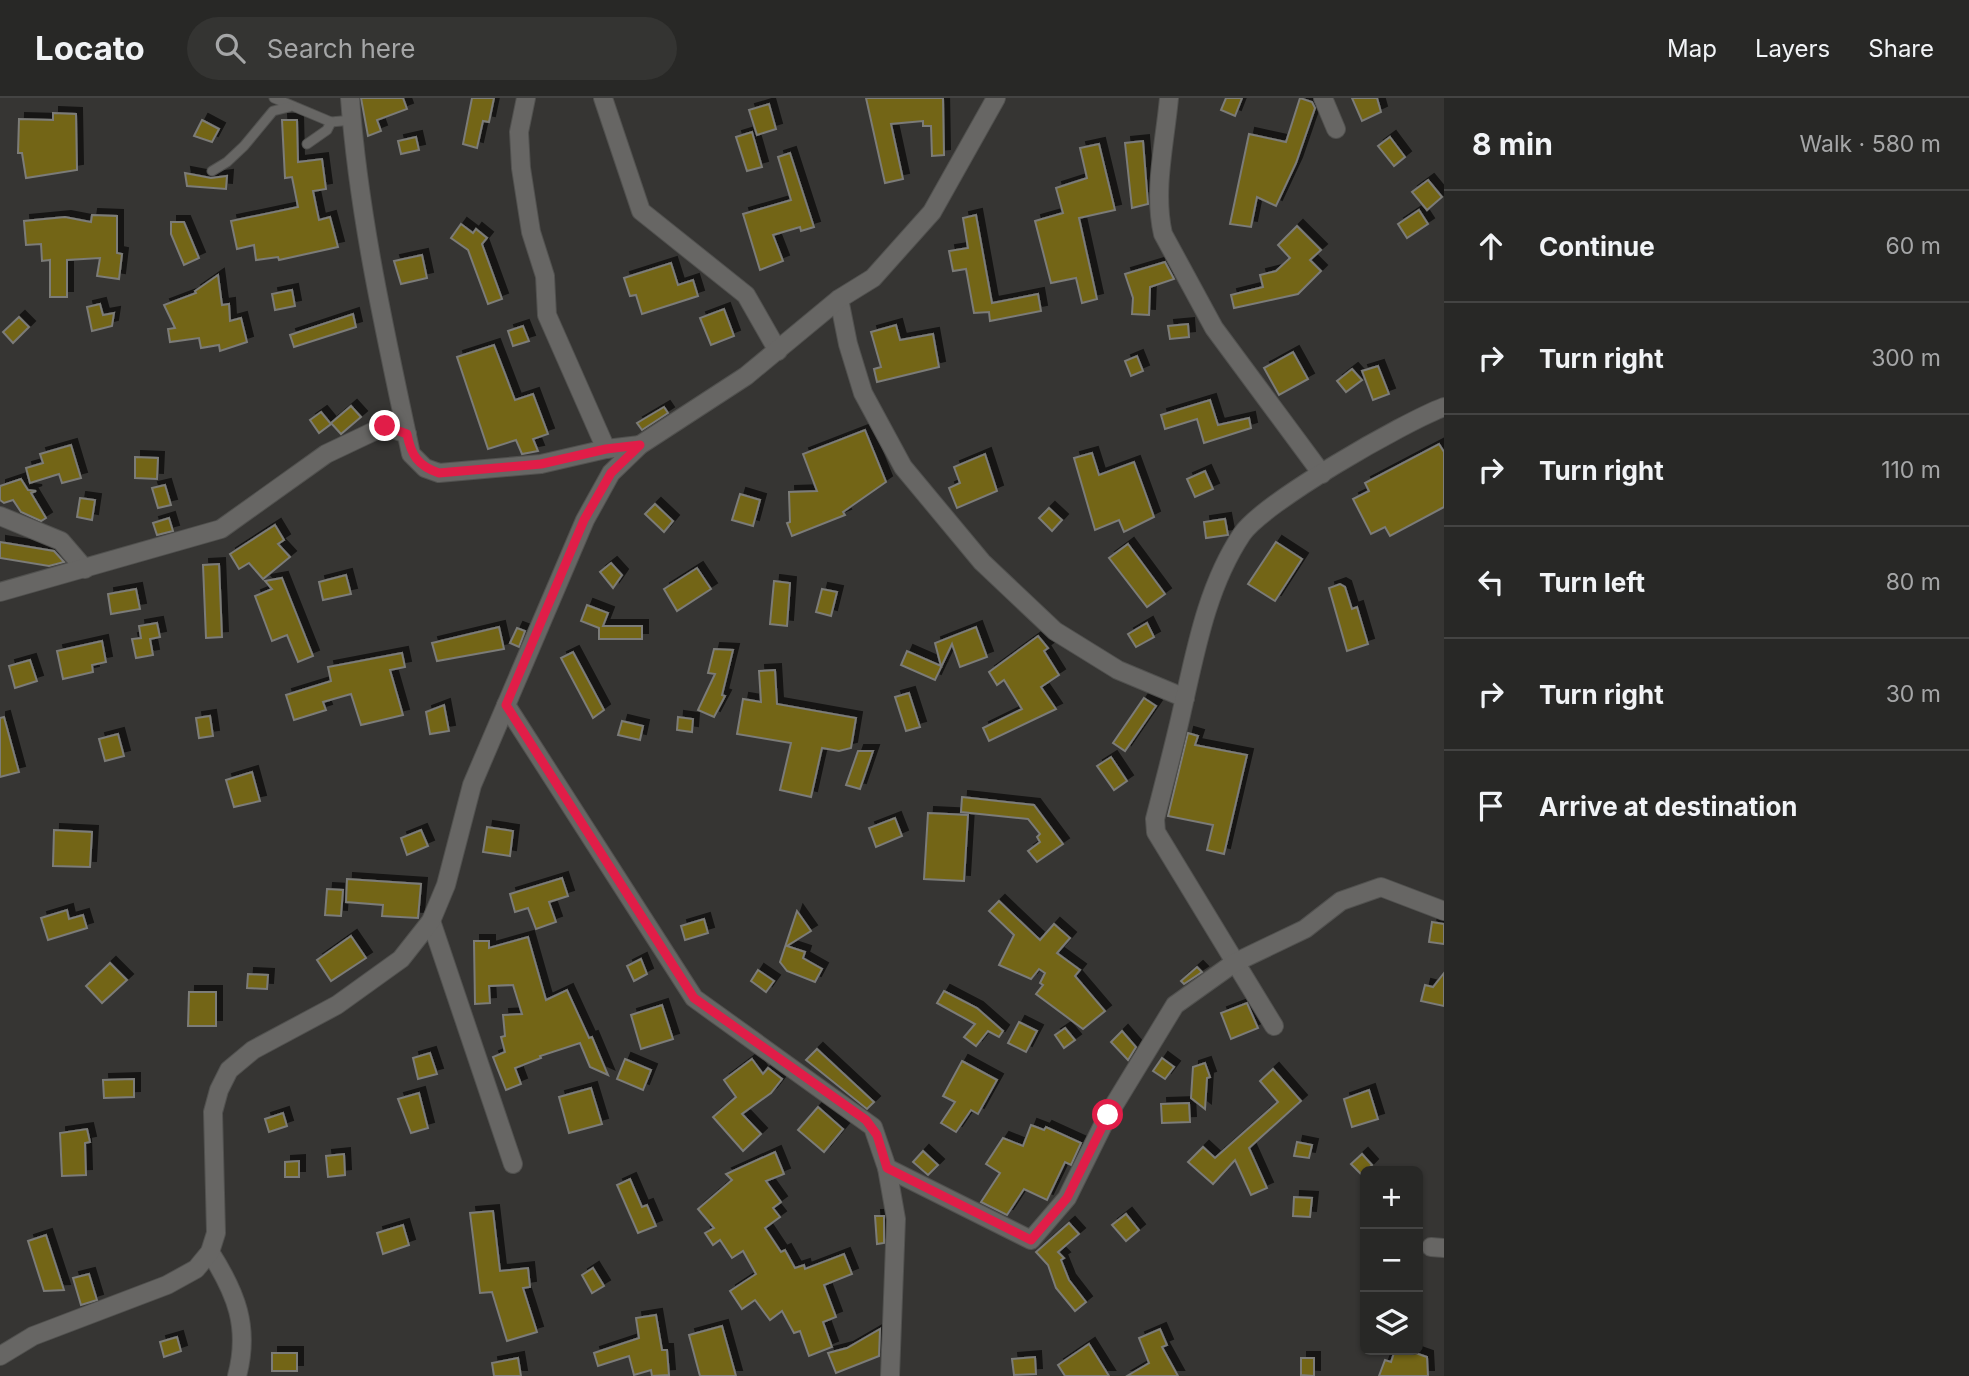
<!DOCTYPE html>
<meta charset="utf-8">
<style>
:root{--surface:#282826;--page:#343432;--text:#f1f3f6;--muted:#a5a6a7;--line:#444443}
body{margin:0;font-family:Inter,sans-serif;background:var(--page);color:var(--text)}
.controls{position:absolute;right:21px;bottom:21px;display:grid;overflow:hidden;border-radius:10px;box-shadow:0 2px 5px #0004}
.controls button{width:63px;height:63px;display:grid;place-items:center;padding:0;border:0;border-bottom:2px solid var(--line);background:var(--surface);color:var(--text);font:35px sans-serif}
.stop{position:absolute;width:21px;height:21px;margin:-16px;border:5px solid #e11d48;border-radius:50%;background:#fff}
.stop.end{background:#e11d48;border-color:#fff;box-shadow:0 2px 7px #0008}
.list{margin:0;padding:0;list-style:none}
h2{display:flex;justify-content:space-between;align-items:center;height:91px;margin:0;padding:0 28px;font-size:30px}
h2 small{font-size:23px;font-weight:400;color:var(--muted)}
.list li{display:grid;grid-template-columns:46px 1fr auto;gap:21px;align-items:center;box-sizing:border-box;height:112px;padding:0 28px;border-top:2px solid var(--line)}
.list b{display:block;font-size:26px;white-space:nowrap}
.list em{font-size:23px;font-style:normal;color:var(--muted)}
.icon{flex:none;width:38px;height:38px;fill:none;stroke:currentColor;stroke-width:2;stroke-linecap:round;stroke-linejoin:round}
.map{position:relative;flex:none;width:1444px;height:1278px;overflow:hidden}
header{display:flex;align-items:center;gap:42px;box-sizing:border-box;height:98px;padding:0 35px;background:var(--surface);border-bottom:2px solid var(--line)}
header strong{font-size:33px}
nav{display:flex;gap:38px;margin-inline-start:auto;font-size:24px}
.search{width:490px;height:63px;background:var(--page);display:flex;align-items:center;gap:18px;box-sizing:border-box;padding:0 24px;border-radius:38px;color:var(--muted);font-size:26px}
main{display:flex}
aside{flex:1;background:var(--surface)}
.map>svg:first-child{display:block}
.building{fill:#736518;stroke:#7b7b78;stroke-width:2;filter:url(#shadow)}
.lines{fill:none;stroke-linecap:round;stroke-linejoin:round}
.service-casing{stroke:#51514f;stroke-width:11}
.minor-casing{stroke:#51514f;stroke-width:20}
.service{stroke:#676664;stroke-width:9}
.minor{stroke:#676664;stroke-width:18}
.route{stroke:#e11d48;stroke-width:9}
</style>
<header>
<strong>Locato</strong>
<div class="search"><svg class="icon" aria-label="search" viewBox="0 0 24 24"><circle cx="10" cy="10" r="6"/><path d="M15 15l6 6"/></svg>Search here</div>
<nav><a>Map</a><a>Layers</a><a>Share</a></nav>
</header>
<main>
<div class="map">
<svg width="1444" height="1278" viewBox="0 0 1444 1278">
<defs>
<filter id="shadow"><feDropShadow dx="6" dy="-6" stdDeviation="0" flood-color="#0009"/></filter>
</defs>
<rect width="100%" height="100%" fill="#363533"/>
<!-- building -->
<g class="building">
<polygon points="361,0 403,0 407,11 377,22 381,33 368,38"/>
<polygon points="472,0 494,0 489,24 483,23 477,50 463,46"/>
<polygon points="866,0 943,0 944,57 932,58 931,28 923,28 923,23 891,26 903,81 885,85"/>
<polygon points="1226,0 1242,0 1235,18 1221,12"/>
<polygon points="1300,0 1312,4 1315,10 1296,65 1276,108 1257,99 1251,129 1230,126 1249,36 1286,44"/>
<polygon points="1352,0 1377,0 1381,14 1362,23"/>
<polygon points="769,6 776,31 757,37 749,12"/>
<polygon points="53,15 76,16 77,72 26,80 22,55 18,55 19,21 53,22"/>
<polygon points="202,22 219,31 212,44 194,38"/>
<polygon points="282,22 297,22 298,64 322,61 326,91 313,93 319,122 330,119 338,149 279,162 278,159 256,162 254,147 237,151 231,123 298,109 292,79 285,80"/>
<polygon points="752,34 762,69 747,73 736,39"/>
<polygon points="416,39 419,52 401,56 398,43"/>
<polygon points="1390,39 1405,59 1394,68 1378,48"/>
<polygon points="1143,43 1148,106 1132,110 1125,45"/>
<polygon points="1099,46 1115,112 1079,120 1097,201 1082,205 1076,180 1051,185 1035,123 1063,115 1056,90 1087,80 1080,50"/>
<polygon points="790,55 814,129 801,133 800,129 773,137 783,163 760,172 743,116 791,102 778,59"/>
<polygon points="185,75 211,80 227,78 226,91 187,88"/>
<polygon points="1428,82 1442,99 1427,112 1412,94"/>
<polygon points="1419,112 1428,126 1407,140 1398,126"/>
<polygon points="92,117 117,118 117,155 122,156 119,181 97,178 100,160 67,162 67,199 50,199 50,162 42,163 41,146 26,147 24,123 65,119 91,124"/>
<polygon points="976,117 992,205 1038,196 1041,213 990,223 989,214 974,215 966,171 953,173 949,153 968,150 963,120"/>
<polygon points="171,124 184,124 199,160 184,167 171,136"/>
<polygon points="461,126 473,135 476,131 487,140 482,146 502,201 488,206 468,152 451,140"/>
<polygon points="1297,128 1321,152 1310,162 1321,173 1298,196 1234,210 1231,197 1263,189 1260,177 1276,173 1290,160 1278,147"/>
<polygon points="422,157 427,180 401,186 394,163"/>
<polygon points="1165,164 1174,181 1150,189 1149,217 1132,216 1133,200 1125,176"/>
<polygon points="671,165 678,187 693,182 698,198 642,216 636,197 630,198 624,180"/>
<polygon points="218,177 222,207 229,206 230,223 241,220 247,244 220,253 219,247 201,250 199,240 170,244 168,231 175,230 164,207 196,195 195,193"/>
<polygon points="292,192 295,208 275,212 272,196"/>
<polygon points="100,206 103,217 114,215 112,228 92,233 87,209"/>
<polygon points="724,211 734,238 711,247 700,220"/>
<polygon points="353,216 356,229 294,249 290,237"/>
<polygon points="19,219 29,229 13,245 3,234"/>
<polygon points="1188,226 1189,239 1170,241 1168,228"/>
<polygon points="896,227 900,242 933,236 939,269 877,284 874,271 881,269 871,234"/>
<polygon points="523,228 529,243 513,248 508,233"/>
<polygon points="494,247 515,302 533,296 548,336 533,341 538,353 522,356 516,342 488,351 457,259"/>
<polygon points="1293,254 1308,281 1279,297 1264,270"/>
<polygon points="1137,258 1143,273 1131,278 1125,263"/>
<polygon points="1378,268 1389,296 1373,302 1362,273"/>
<polygon points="1352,271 1362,282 1346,294 1337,283"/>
<polygon points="1210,302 1218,327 1249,320 1251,330 1204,345 1197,321 1165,331 1161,317"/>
<polygon points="351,308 361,319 341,336 331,325"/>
<polygon points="664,309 668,315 642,332 637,325"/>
<polygon points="321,314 331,326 319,335 310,322"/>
<polygon points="865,332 886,384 843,414 845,417 792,438 787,425 790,424 789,394 817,393 803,356"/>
<polygon points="1439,346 1444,354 1444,409 1390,438 1385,429 1371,436 1353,401 1369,393 1365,385"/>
<polygon points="71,347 81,380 62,385 59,376 30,385 26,370 43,365 40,356"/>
<polygon points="1092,355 1099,377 1134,364 1154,419 1124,434 1119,422 1095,432 1074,360"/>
<polygon points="985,356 997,393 957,410 949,390 960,385 954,369"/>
<polygon points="135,359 158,360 157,381 135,380"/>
<polygon points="1205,373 1213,391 1195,399 1187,381"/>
<polygon points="21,381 28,392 36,393 31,395 46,420 41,423 21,414 13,402 4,405 0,402 0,388"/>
<polygon points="165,387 171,407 158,410 152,390"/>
<polygon points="740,396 760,402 753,428 732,422"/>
<polygon points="80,400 95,402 92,422 77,419"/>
<polygon points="655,406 673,423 664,434 645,416"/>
<polygon points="1049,410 1062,422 1052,433 1039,420"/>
<polygon points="169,420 173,433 157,437 153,425"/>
<polygon points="1225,421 1228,437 1206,440 1204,424"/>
<polygon points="275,427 284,442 278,446 290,459 263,481 249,465 239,471 230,456"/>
<polygon points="0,444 54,453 64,464 49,468 0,460"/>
<polygon points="1276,444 1302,461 1275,503 1248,486"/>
<polygon points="1128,446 1165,496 1147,509 1109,460"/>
<polygon points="611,465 622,477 613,490 600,474"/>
<polygon points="219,466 222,539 206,540 203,467"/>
<polygon points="697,470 711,491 677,513 664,491"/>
<polygon points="346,477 351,496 323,502 319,484"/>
<polygon points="282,480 313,558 298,564 287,537 272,543 255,498 272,491 265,483"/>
<polygon points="774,483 790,485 787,528 770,526"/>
<polygon points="1340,486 1345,489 1352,511 1357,509 1368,546 1347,553 1329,490"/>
<polygon points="136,491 140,511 111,516 108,496"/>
<polygon points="822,491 837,494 831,518 816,514"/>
<polygon points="587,507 608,515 603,528 642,528 642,541 599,541 599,530 581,523"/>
<polygon points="157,525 160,539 150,541 153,557 136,560 132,541 141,540 139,528"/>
<polygon points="1147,525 1154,539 1136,549 1128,536"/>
<polygon points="499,529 504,551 437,563 432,545"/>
<polygon points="976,529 987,559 960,569 952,546 935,582 901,567 907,553 941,568 935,545"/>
<polygon points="517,530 525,533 519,549 510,545"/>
<polygon points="1038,538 1048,550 1044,553 1059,577 1041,589 1056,611 989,643 983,630 1022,611 1004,582 997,587 989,574"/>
<polygon points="102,543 106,564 92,567 93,574 63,581 57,553"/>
<polygon points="714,551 733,552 722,597 725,598 714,619 698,612 715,576 708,575"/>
<polygon points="573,554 604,612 593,620 561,560"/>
<polygon points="402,555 405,569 390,572 403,617 361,627 351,596 323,604 326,612 294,622 286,597 331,583 328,569"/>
<polygon points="30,562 37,583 15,590 9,568"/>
<polygon points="775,572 777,606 856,620 851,650 839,653 822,650 811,699 780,692 791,645 737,636 743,601 761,604 759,573"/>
<polygon points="909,595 920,629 906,633 895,599"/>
<polygon points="1144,600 1156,608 1125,653 1113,645"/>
<polygon points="444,607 449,633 430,636 426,614"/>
<polygon points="210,618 213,638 199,640 196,620"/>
<polygon points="4,619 19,674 0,679 0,620"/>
<polygon points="678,619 693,621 692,634 677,632"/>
<polygon points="622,623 643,628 640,642 618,637"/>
<polygon points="1188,635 1198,638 1195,647 1247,657 1224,756 1207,752 1213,727 1168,718"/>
<polygon points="118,636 124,658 105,663 99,641"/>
<polygon points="858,653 873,653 860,691 846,687"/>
<polygon points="1111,659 1127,683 1114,692 1097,668"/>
<polygon points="252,674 260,703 234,709 226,682"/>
<polygon points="962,699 1034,707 1063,746 1037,764 1028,753 1040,744 1037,739 1040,736 1028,721 961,714"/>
<polygon points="928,715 968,717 964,783 924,781"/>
<polygon points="895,720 902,738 876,749 869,730"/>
<polygon points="487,729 513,733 510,758 483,754"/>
<polygon points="54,732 92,734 90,769 53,768"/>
<polygon points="421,732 428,748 407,757 401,740"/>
<polygon points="562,780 568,798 549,804 556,824 536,831 528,810 515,814 510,796"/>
<polygon points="347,781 421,786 418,820 382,818 383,807 346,804"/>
<polygon points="327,791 343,792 341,818 325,817"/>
<polygon points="999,803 1040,842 1054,826 1070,840 1057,855 1080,872 1075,878 1105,913 1083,931 1036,896 1043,887 1040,885 1045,875 1039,871 1031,881 999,867 1014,837 989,813"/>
<polygon points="67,812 69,821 83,817 87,830 48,842 41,820"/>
<polygon points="797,813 811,833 787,848 805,854 803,860 822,871 815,884 787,873 780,864"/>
<polygon points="704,821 708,835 685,842 681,828"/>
<polygon points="1432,824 1444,826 1444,846 1429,844"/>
<polygon points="351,838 366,860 331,883 317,862"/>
<polygon points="528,839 546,902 567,892 589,940 592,939 608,977 590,969 580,945 540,958 541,960 515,970 521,986 506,992 493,959 505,954 501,939 505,938 503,917 522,916 513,887 489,888 490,905 475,906 474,843 489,843 489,850"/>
<polygon points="641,861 647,876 634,883 627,868"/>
<polygon points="110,865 127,882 102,905 86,888"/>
<polygon points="1197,869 1202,874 1184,886 1181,883"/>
<polygon points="758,872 774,883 766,894 751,883"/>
<polygon points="1444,875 1444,908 1421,903 1425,887 1433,889"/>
<polygon points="248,876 268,877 267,891 247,890"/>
<polygon points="944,893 977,910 1003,933 999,939 988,933 976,948 964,939 975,926 937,905"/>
<polygon points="189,894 216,894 216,928 188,928"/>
<polygon points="1247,905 1258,930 1231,941 1221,915"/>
<polygon points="662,907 673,941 641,951 631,917"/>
<polygon points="1019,924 1037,933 1026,954 1008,945"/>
<polygon points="1065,930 1075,942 1064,950 1055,937"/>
<polygon points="1122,933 1136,949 1128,962 1111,944"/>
<polygon points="817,951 874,1004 867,1011 806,962"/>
<polygon points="430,955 437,976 418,981 413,960"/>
<polygon points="1162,960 1174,969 1165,981 1153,973"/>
<polygon points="625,961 651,972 643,992 617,981"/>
<polygon points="752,961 763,976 768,970 782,981 771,995 742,1016 761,1036 743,1053 713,1019 736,999 724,982"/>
<polygon points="962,963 997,982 978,1016 971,1012 956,1034 941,1025 955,1004 943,998"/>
<polygon points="1205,965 1210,979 1207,980 1205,1011 1191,1000 1193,969"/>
<polygon points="1273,971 1301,1003 1249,1050 1267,1090 1251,1097 1235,1062 1213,1086 1188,1064 1203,1049 1215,1060 1278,1004 1260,983"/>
<polygon points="134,981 134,999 104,1000 103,982"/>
<polygon points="591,990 602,1026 569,1035 559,999"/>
<polygon points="1369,992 1378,1021 1352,1029 1344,1001"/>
<polygon points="419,995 428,1030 411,1035 398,1001"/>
<polygon points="1189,1005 1190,1024 1162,1025 1161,1006"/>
<polygon points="818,1009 843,1031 824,1054 798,1032"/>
<polygon points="283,1015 287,1028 269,1034 265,1021"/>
<polygon points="1031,1027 1044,1032 1046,1029 1081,1045 1071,1067 1065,1064 1047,1102 1024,1091 1007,1117 981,1104 1000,1075 986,1066 1003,1040 1023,1048"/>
<polygon points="87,1031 90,1044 85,1045 86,1077 62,1078 60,1035"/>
<polygon points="1297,1044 1312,1047 1309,1060 1294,1058"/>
<polygon points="923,1053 938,1067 928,1077 913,1064"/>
<polygon points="775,1054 784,1076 766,1083 781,1104 773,1110 780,1119 765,1130 781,1154 785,1152 795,1170 804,1167 805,1171 844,1156 852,1176 824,1187 836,1219 823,1224 832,1249 809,1258 800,1233 794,1235 782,1213 770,1222 755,1202 742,1211 730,1193 756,1176 743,1153 732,1160 720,1142 713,1147 705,1135 714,1130 698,1111 732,1082 726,1076"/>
<polygon points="344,1056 345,1077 328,1079 326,1058"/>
<polygon points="1362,1056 1372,1067 1362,1077 1351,1066"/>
<polygon points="299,1063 299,1079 285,1079 285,1064"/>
<polygon points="630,1081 642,1109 647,1107 656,1128 638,1135 617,1087"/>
<polygon points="1294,1099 1312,1100 1310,1119 1293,1118"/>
<polygon points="493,1113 500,1173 528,1170 530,1189 523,1190 537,1234 507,1243 492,1194 480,1195 470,1115"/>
<polygon points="1126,1116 1139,1132 1126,1143 1112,1127"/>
<polygon points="875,1118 884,1118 884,1145 877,1146"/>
<polygon points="1069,1125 1079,1136 1058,1154 1064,1160 1061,1162 1069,1182 1086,1204 1075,1213 1056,1190 1048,1167 1036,1154"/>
<polygon points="403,1127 409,1147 383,1156 377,1135"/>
<polygon points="46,1137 64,1192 44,1193 28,1143"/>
<polygon points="593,1170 604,1188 592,1195 582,1177"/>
<polygon points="89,1176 97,1202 81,1207 73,1180"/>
<polygon points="656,1217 662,1252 667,1252 669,1277 652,1278 651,1272 634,1277 629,1258 598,1268 594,1255 639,1240 636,1220"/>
<polygon points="722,1228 736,1278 700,1278 689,1237"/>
<polygon points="880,1231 879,1258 836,1275 828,1255 847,1250"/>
<polygon points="1160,1231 1167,1247 1162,1249 1178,1278 1127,1278 1149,1265 1139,1240"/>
<polygon points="177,1239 181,1253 164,1259 160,1244"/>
<polygon points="1089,1246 1109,1278 1065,1278 1058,1267"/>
<polygon points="1395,1252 1407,1252 1427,1259 1428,1278 1379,1278 1385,1262 1391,1264"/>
<rect x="272" y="1255" width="25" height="18"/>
<polygon points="1035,1259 1036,1276 1014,1277 1012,1261"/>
<polygon points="518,1260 521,1278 494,1278 492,1265"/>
<polygon points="1301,1260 1314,1260 1314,1278 1301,1277"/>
</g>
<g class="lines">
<!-- service casing -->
<g class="service-casing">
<g id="service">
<polyline points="274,0 331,24 352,22"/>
<polyline points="307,46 327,32 331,24"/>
<polyline points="212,73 227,64 244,48 273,13 289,9"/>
</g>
</g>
<!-- minor casing -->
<g class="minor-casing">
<g id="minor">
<path d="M350 0C359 121 386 238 411 356L425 370 439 375 541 366 606 351 640 347"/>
<polyline points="526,0 519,34 521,70 531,134 545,178 547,217 606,351"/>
<polyline points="603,0 641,113 746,197 778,253"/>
<path d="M1169 0C1165 44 1153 93 1163 136L1214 230 1322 376"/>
<polyline points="1323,0 1336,31"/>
<polyline points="839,201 848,246 863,295 903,369 982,464 1055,533 1118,572 1185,600"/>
<polyline points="0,418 61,443 85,471"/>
<polyline points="0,494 221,431 326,356 385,328 407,336"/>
<polyline points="506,607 694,900 873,1029 887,1070 896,1121 890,1278"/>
<polyline points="431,823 513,1066"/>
<path d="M1274 928 1156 734 1155 721C1164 686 1173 652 1181 617 1195 556 1206 490 1242 436 1264 404 1404 324 1444 309"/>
<polyline points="887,1070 1031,1142 1067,1100 1108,1017 1175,907 1234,865 1305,831 1341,803 1381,789 1444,813"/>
<polyline points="1431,1149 1444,1150"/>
<path d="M210 1154C236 1195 250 1229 237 1278"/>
<polyline points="0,1258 33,1238 167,1187 196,1171 210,1154 216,1135 213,1014 219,992 229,972 253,952 337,907 401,861 431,823 446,787 472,687 585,422 611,375 640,347 746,278 839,201 873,180 932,114 996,0"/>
</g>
</g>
<!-- service -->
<use href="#service" class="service"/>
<!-- minor -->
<use href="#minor" class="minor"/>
</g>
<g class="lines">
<!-- route -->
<path class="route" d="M385 328 407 336C411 357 418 368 439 375L541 366 606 351 640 347 611 375 584 422 506 607 694 900 866 1022 877 1037 887 1070 1031 1142 1067 1100 1108 1017"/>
</g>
</svg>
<div class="controls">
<button>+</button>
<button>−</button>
<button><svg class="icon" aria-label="layers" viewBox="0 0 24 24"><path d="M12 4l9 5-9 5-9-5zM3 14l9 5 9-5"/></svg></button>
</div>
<div class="stop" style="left:1108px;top:1017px"></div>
<div class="stop end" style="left:385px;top:328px"></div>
</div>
<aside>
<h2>8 min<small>Walk · 580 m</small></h2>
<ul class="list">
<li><svg class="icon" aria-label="ahead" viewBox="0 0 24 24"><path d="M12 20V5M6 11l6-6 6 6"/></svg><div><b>Continue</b></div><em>60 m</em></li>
<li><svg class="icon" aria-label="right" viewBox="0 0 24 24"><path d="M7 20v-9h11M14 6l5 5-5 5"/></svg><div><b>Turn right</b></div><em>300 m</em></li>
<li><svg class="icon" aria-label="right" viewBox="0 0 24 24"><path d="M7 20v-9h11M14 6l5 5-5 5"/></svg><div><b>Turn right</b></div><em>110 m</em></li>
<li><svg class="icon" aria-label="left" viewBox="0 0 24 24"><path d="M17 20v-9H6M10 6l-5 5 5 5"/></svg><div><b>Turn left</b></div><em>80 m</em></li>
<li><svg class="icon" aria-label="right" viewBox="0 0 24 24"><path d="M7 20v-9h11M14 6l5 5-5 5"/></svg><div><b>Turn right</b></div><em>30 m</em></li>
<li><svg class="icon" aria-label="arrive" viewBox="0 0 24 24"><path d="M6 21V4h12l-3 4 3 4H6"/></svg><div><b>Arrive at destination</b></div></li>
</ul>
</aside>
</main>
